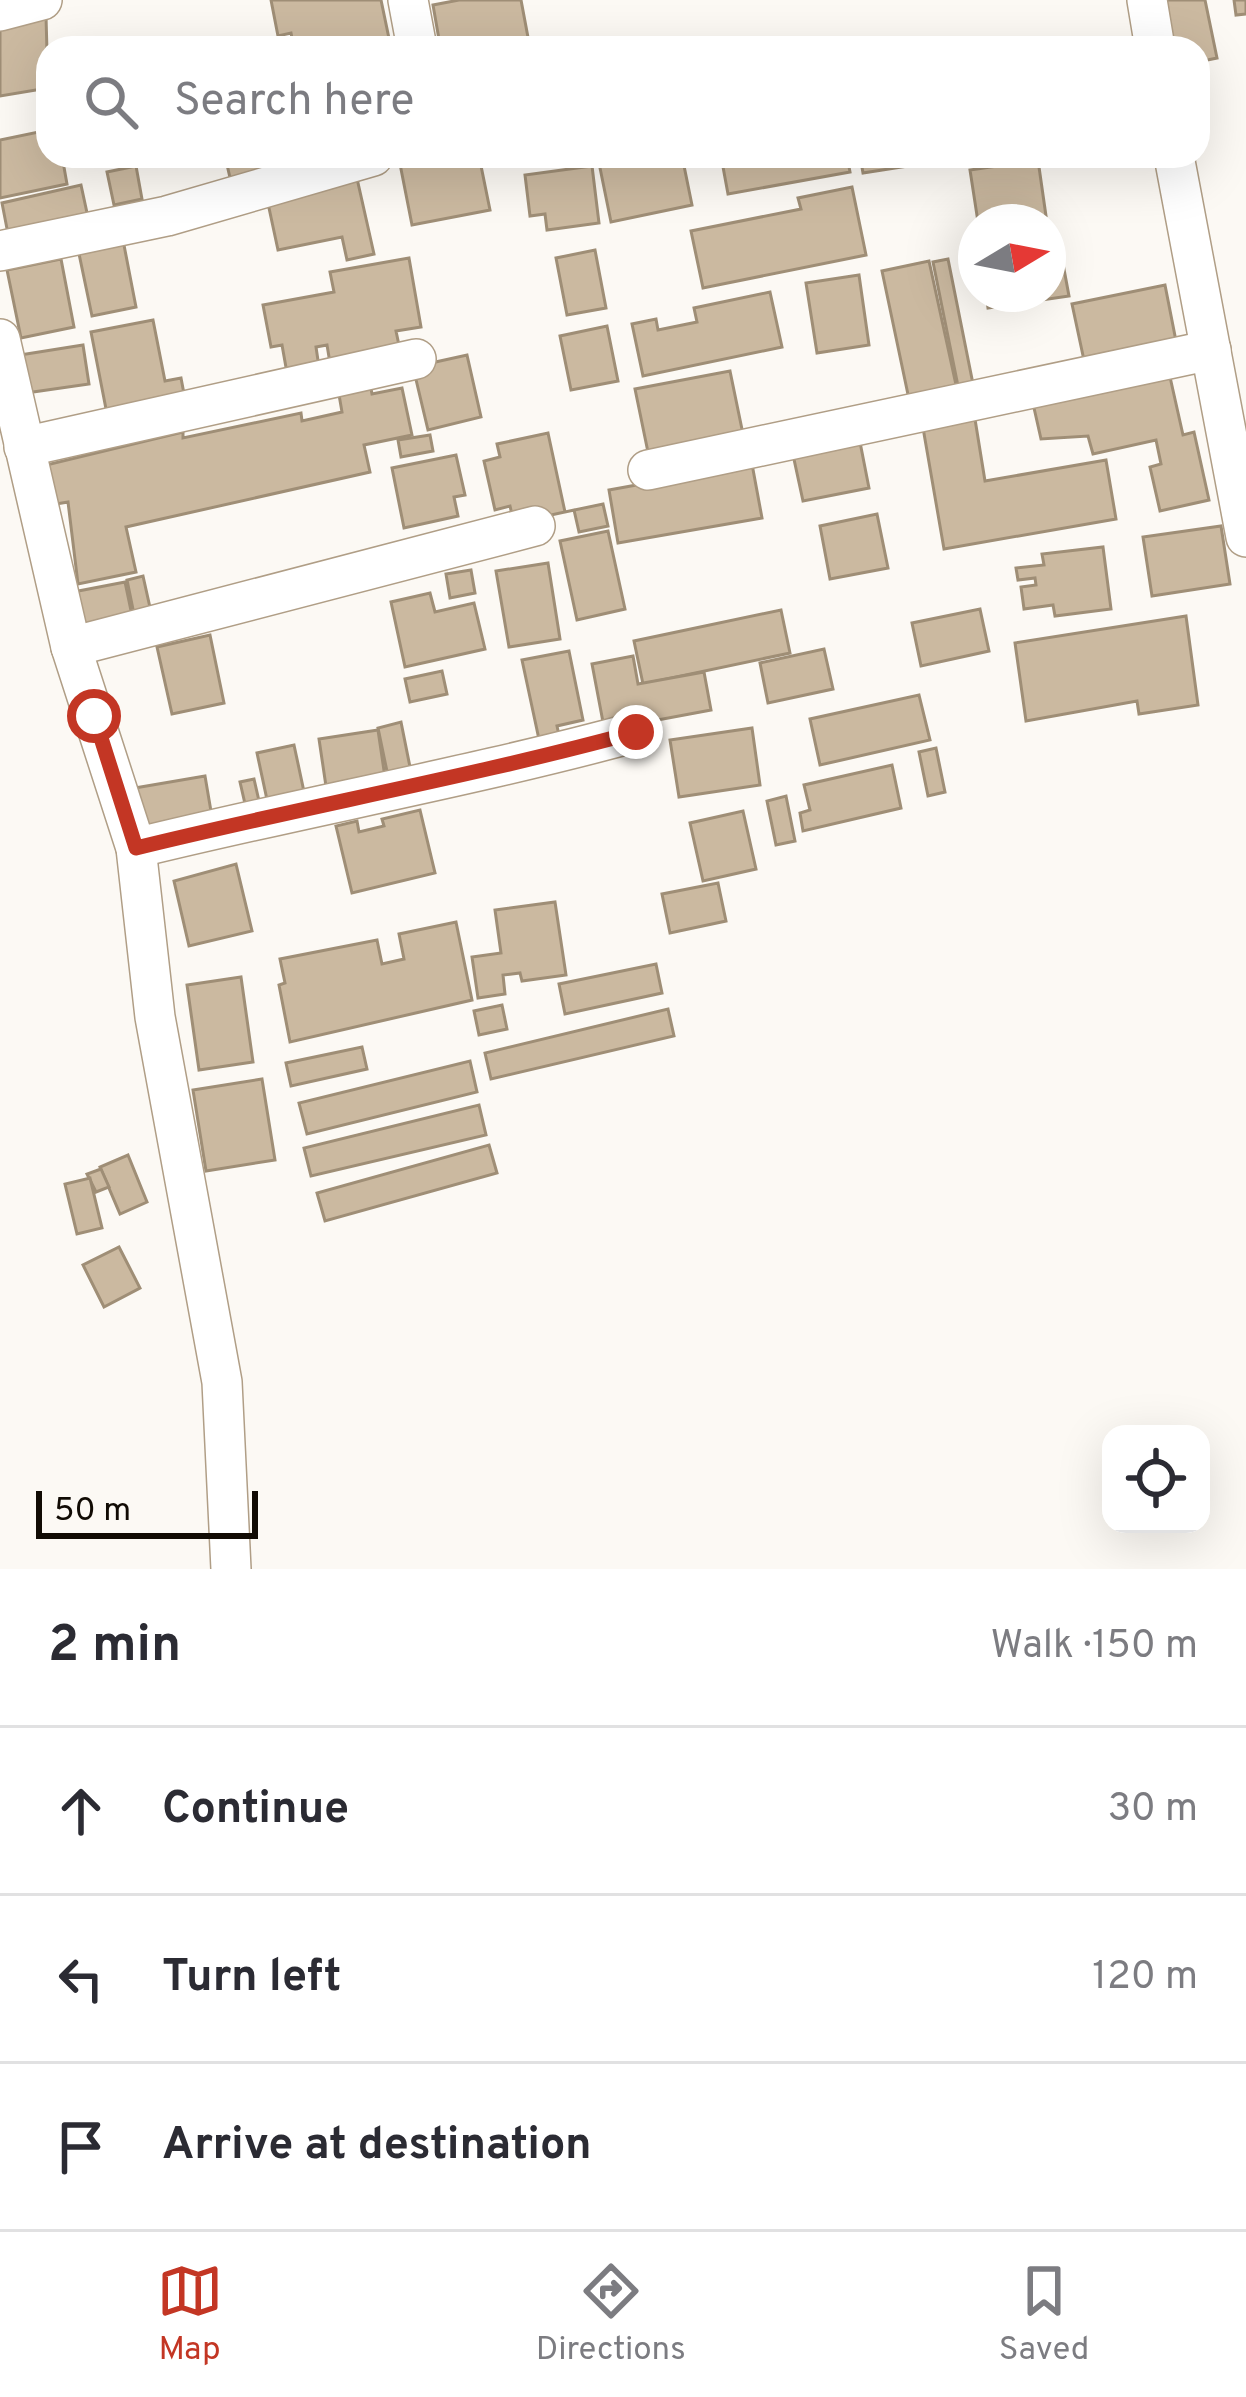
<!DOCTYPE html>
<meta charset="utf-8">
<style>
:root{--surface:#fff;--page:#f2f2f3;--text:#2b2b33;--muted:#7c7c81;--line:#e1e1e2;--accent:#c33624}
body{margin:0;font-family:Overpass,sans-serif;background:var(--page);color:var(--text)}
.controls{position:absolute;right:36px;bottom:36px;display:grid;overflow:hidden;border-radius:24px;box-shadow:0 12px 48px #0002}
.controls button{width:108px;height:108px;display:grid;place-items:center;padding:0;border:0;border-bottom:3px solid var(--line);background:var(--surface);color:var(--text);font:60px sans-serif}
.compass{position:absolute;left:958px;top:204px;width:108px;height:108px;border-radius:50%;background:var(--surface);box-shadow:0 12px 48px #0002;rotate:80deg}
.scale{position:absolute;left:36px;bottom:30px;width:222px;box-sizing:border-box;padding-left:12px;border:6px solid #110b04;border-top:0;font-size:33px;line-height:42px;white-space:nowrap;color:#110b04;-webkit-text-stroke:9px #fcf9f4;paint-order:stroke}
.stop{position:absolute;width:36px;height:36px;margin:-27px;border:9px solid #c33624;border-radius:50%;background:#fff}
.stop.end{background:#c33624;border-color:#fff;box-shadow:0 3px 12px #0008}
.list{margin:0;padding:0;list-style:none}
h2{display:flex;justify-content:space-between;align-items:center;height:156px;margin:0;padding:0 48px;font-size:51px}
h2 small{font-size:39px;font-weight:400;color:var(--muted)}
.list li{display:grid;grid-template-columns:78px 1fr auto;gap:36px;align-items:center;box-sizing:border-box;height:168px;padding:0 48px;border-top:3px solid var(--line)}
.list b{display:block;font-size:45px;white-space:nowrap}
.list em{font-size:39px;font-style:normal;color:var(--muted)}
.icon{flex:none;width:66px;height:66px;fill:none;stroke:currentColor;stroke-width:2;stroke-linecap:round;stroke-linejoin:round}
.map{position:relative;flex:none;width:1246px;height:1569px;overflow:hidden}
.search{position:absolute;background:var(--surface);box-shadow:0 12px 48px #0002;left:36px;right:36px;top:36px;height:132px;display:flex;align-items:center;gap:30px;box-sizing:border-box;padding:0 42px;border-radius:36px;color:var(--muted);font-size:45px}
.sheet{height:660px;background:var(--surface)}
nav{display:flex;justify-content:space-around;align-items:center;box-sizing:border-box;height:168px;border-top:3px solid var(--line);background:var(--surface);font-size:33px;color:var(--muted)}
nav a{display:grid;justify-items:center;gap:6px}
nav .on{color:var(--accent)}
.map>svg:first-child{display:block}
.building{fill:#cbb9a0;stroke:#9f8e76;stroke-width:3}
.lines{fill:none;stroke-linecap:round;stroke-linejoin:round}
.minor-casing{stroke:#b09e86;stroke-width:42}
.minor{stroke:#fff;stroke-width:39}
.route{stroke:#c33624;stroke-width:15}
</style>
<div class="map">
<svg width="1246" height="1569" viewBox="0 0 1246 1569">
<rect width="100%" height="100%" fill="#fcf9f4"/>
<!-- building -->
<g class="building">
<polygon points="271,0 381,0 391,48 294,48 291,33 278,36"/>
<polygon points="459,0 521,0 530,48 422,48 440,45 433,5"/>
<polygon points="1161,0 1205,0 1217,58 1198,62 1198,48 1171,48"/>
<polygon points="1234,0 1246,0 1246,14 1236,15"/>
<polygon points="46,16 48,88 0,96 0,23"/>
<polygon points="48,130 48,156 62,156 67,184 0,198 0,140"/>
<polygon points="225,156 284,156 287,170 231,182"/>
<polygon points="441,156 479,156 490,210 412,225 400,164"/>
<polygon points="633,156 682,156 692,205 611,222 599,163"/>
<polygon points="721,156 847,156 850,172 728,194"/>
<polygon points="860,156 972,156 863,173"/>
<polygon points="1038,160 1046,216 978,222 970,170"/>
<polygon points="136,166 142,199 114,205 107,172"/>
<polygon points="592,166 599,223 547,230 545,214 530,216 525,175"/>
<polygon points="356,174 374,254 347,260 342,237 278,250 266,194"/>
<polygon points="81,185 89,222 9,239 2,203"/>
<polygon points="852,187 866,255 703,288 691,231 801,209 798,198"/>
<polygon points="123,240 136,307 92,316 78,249"/>
<polygon points="595,250 606,308 567,315 556,258"/>
<polygon points="1061,253 1069,296 988,308 986,294 1048,294 1048,255"/>
<polygon points="409,258 421,327 396,331 400,350 330,363 327,345 316,347 319,367 287,373 282,345 271,347 263,305 334,292 330,272"/>
<polygon points="61,259 74,327 21,338 7,270"/>
<polygon points="948,259 974,389 959,391 933,262"/>
<polygon points="929,261 958,394 910,404 882,271"/>
<polygon points="859,275 869,345 817,353 806,283"/>
<polygon points="1165,285 1177,346 1085,365 1072,304"/>
<polygon points="770,292 782,347 643,376 632,324 656,319 658,330 697,322 694,308"/>
<polygon points="153,320 165,381 181,378 185,399 107,414 91,332"/>
<polygon points="607,326 618,381 571,390 560,336"/>
<polygon points="83,345 89,384 26,393 20,355"/>
<polygon points="467,355 481,417 428,430 413,367"/>
<polygon points="1168,368 1183,435 1194,432 1209,500 1160,511 1150,467 1161,464 1156,440 1093,454 1088,436 1041,439 1032,399"/>
<polygon points="730,371 744,439 649,457 635,389"/>
<polygon points="370,383 372,394 402,388 412,435 364,445 370,472 126,527 136,572 78,584 68,502 50,505 42,466 183,432 183,438 301,413 302,421 342,412 338,389"/>
<polygon points="974,413 985,481 1106,460 1116,519 944,549 922,422"/>
<polygon points="548,433 565,512 603,504 608,526 579,532 574,510 514,523 510,506 495,510 484,461 500,457 497,444"/>
<polygon points="430,435 433,451 401,457 398,440"/>
<polygon points="859,437 869,488 803,501 792,450"/>
<polygon points="456,455 465,495 454,497 458,516 404,528 392,468"/>
<polygon points="752,464 762,518 618,543 609,490"/>
<polygon points="877,514 888,568 830,579 820,526"/>
<polygon points="1221,526 1230,584 1152,596 1143,537"/>
<polygon points="608,531 625,609 577,620 560,541"/>
<polygon points="1103,547 1111,609 1055,616 1053,605 1024,609 1021,587 1036,585 1035,578 1018,580 1016,568 1044,565 1042,554"/>
<polygon points="548,563 560,639 509,647 496,571"/>
<polygon points="471,570 475,593 450,598 446,574"/>
<polygon points="143,576 153,621 136,624 127,580"/>
<polygon points="125,582 134,625 76,636 68,593"/>
<polygon points="430,593 435,612 474,603 485,649 405,667 391,602"/>
<polygon points="980,609 989,651 921,666 912,623"/>
<polygon points="781,610 790,653 643,684 634,641"/>
<polygon points="1186,616 1198,705 1139,714 1137,701 1026,721 1015,643"/>
<polygon points="210,635 224,703 172,714 157,647"/>
<polygon points="824,649 833,689 768,703 760,663"/>
<polygon points="569,651 583,720 557,726 560,740 540,744 522,660"/>
<polygon points="633,656 638,684 704,672 711,710 647,722 646,714 603,722 592,664"/>
<polygon points="442,671 447,694 410,702 405,679"/>
<polygon points="919,695 930,740 820,765 810,719"/>
<polygon points="401,722 412,777 389,781 378,728"/>
<polygon points="752,728 760,785 679,797 670,740"/>
<polygon points="378,730 386,784 327,793 319,739"/>
<polygon points="294,745 306,801 269,809 257,753"/>
<polygon points="936,748 945,792 928,796 919,752"/>
<polygon points="892,765 901,808 803,831 800,813 810,810 804,785"/>
<polygon points="205,776 214,829 138,842 129,789"/>
<polygon points="254,779 262,814 248,817 240,782"/>
<polygon points="786,796 795,841 776,845 767,801"/>
<polygon points="420,810 435,873 352,893 336,826 357,821 359,832 384,826 382,819"/>
<polygon points="743,811 756,869 703,881 690,823"/>
<polygon points="236,864 252,931 189,946 174,881"/>
<polygon points="718,883 726,921 670,933 662,894"/>
<polygon points="555,902 566,975 522,981 520,973 503,975 505,994 478,998 472,957 501,953 495,910"/>
<polygon points="456,922 472,1000 290,1042 279,985 285,983 280,959 377,940 382,964 404,959 399,934"/>
<polygon points="656,964 662,993 565,1014 559,984"/>
<polygon points="241,977 253,1062 199,1070 187,985"/>
<polygon points="502,1005 507,1029 479,1035 474,1011"/>
<polygon points="668,1009 674,1036 491,1079 485,1053"/>
<polygon points="362,1047 367,1069 291,1086 286,1063"/>
<polygon points="470,1061 477,1092 307,1134 299,1103"/>
<polygon points="262,1079 275,1160 206,1171 193,1090"/>
<polygon points="479,1105 486,1135 311,1176 304,1148"/>
<polygon points="489,1145 497,1173 325,1221 317,1193"/>
<polygon points="128,1155 147,1202 120,1214 100,1167"/>
<polygon points="101,1169 109,1187 96,1192 87,1174"/>
<polygon points="90,1178 102,1228 77,1234 65,1184"/>
<polygon points="119,1247 140,1288 104,1307 83,1265"/>
</g>
<g class="lines">
<!-- minor casing -->
<g class="minor-casing">
<g id="minor">
<polyline points="408,0 417,48"/>
<polyline points="1147,0 1155,48"/>
<polyline points="0,11 42,0"/>
<polyline points="1174,156 1246,537"/>
<polyline points="0,251 167,216 373,156"/>
<polyline points="0,339 71,647 136,848 155,1017 222,1382 231,1569"/>
<polyline points="24,447 416,359"/>
<polyline points="648,470 1211,350"/>
<polyline points="71,647 535,526"/>
<path d="M136 848C302 807 471 777 636 732"/>
</g>
</g>
<!-- minor -->
<use href="#minor" class="minor"/>
</g>
<g class="lines">
<!-- route -->
<path class="route" d="M94 716 136 848C302 807 471 777 636 732"/>
</g>
</svg>
<div class="controls">
<button><svg class="icon" aria-label="locate" viewBox="0 0 24 24"><circle cx="12" cy="12" r="6"/><path d="M12 2v4M12 18v4M2 12h4M18 12h4"/></svg></button>
</div>
<svg class="compass" viewBox="-18 -18 36 36"><path d="M0-13l5 13h-10z" fill="#e53935"/><path d="M0 13l5-13h-10z" fill="#7c7c81"/></svg>
<div class="scale">50 m</div>
<div class="stop" style="left:94px;top:716px"></div>
<div class="stop end" style="left:636px;top:732px"></div>
<div class="search"><svg class="icon" aria-label="search" viewBox="0 0 24 24"><circle cx="10" cy="10" r="6"/><path d="M15 15l6 6"/></svg>Search here</div>
</div>
<section class="sheet">
<h2>2 min<small>Walk · 150 m</small></h2>
<ul class="list">
<li><svg class="icon" aria-label="ahead" viewBox="0 0 24 24"><path d="M12 20V5M6 11l6-6 6 6"/></svg><div><b>Continue</b></div><em>30 m</em></li>
<li><svg class="icon" aria-label="left" viewBox="0 0 24 24"><path d="M17 20v-9H6M10 6l-5 5 5 5"/></svg><div><b>Turn left</b></div><em>120 m</em></li>
<li><svg class="icon" aria-label="arrive" viewBox="0 0 24 24"><path d="M6 21V4h12l-3 4 3 4H6"/></svg><div><b>Arrive at destination</b></div></li>
</ul>
</section>
<nav>
<a class="on"><svg class="icon" aria-label="map" viewBox="0 0 24 24"><path d="M3 6l6-2 6 2 6-2v14l-6 2-6-2-6 2zM9 4v14M15 6v14"/></svg>Map</a>
<a><svg class="icon" aria-label="directions" viewBox="0 0 24 24"><path d="M12 3l9 9-9 9-9-9zM9 14v-3h6M13 9l2 2-2 2"/></svg>Directions</a>
<a><svg class="icon" aria-label="saved" viewBox="0 0 24 24"><path d="M7 4h10v16l-5-4-5 4z"/></svg>Saved</a>
</nav>
